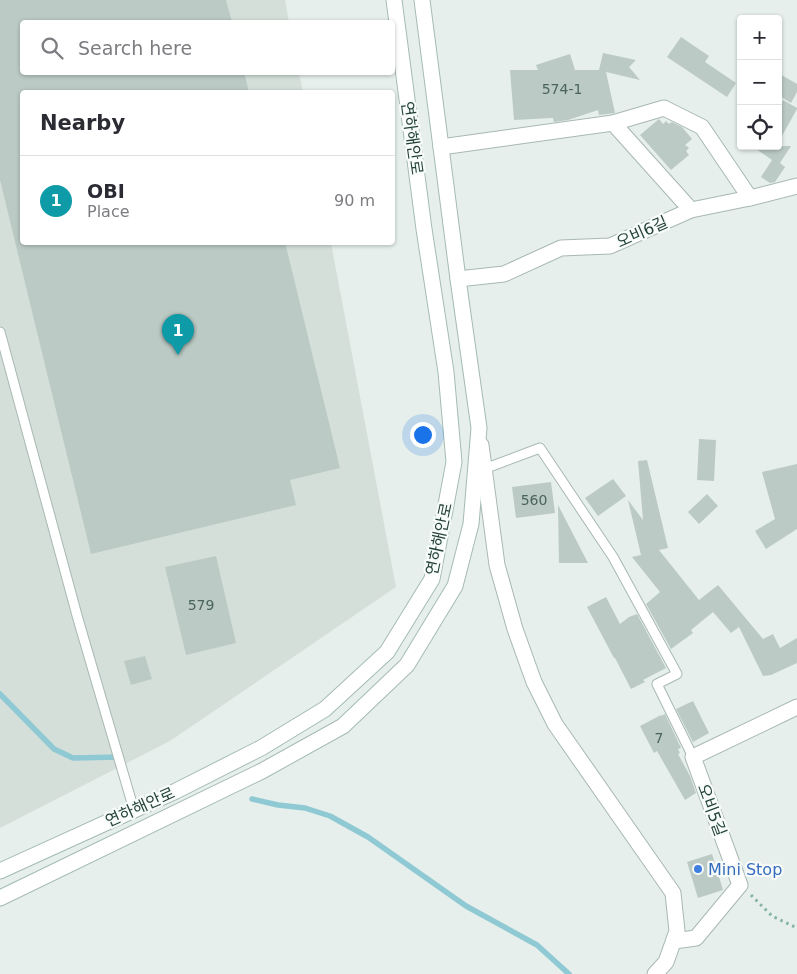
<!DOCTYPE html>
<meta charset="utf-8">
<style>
:root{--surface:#fff;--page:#f2f2f3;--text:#2b2b33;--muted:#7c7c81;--line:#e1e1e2;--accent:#db2777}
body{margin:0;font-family:"DejaVu Sans","Noto Sans KR",sans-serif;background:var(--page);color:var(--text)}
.controls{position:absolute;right:15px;top:15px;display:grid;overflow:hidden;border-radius:5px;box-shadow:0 1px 4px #0004}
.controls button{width:45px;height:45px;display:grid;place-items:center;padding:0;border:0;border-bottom:1px solid var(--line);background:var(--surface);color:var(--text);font:25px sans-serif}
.you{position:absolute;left:422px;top:434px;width:18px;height:18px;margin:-12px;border:4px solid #fff;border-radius:50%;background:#1a73e8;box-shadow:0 0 0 8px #1a73e833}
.badge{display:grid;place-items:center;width:32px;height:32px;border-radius:50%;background:var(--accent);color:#fff;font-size:16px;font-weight:700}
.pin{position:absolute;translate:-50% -41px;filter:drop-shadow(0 1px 2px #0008)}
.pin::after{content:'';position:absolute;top:26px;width:18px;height:15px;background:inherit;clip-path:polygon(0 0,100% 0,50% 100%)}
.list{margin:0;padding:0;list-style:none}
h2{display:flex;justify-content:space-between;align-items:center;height:65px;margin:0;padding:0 20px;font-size:21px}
h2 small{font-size:16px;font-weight:400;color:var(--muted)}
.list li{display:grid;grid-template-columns:32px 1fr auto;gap:15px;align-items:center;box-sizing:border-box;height:90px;padding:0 20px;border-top:1px solid var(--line)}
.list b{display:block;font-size:19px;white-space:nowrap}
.list p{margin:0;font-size:16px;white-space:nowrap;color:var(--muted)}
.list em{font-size:16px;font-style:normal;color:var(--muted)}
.icon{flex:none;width:28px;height:28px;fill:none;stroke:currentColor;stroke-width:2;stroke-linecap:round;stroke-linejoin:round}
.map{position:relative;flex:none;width:797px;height:974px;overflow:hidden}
.search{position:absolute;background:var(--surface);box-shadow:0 1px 4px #0004;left:20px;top:20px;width:375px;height:55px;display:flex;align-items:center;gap:12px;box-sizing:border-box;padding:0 18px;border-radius:5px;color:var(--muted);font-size:19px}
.panel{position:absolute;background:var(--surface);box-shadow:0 1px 4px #0004;left:20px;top:90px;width:375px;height:155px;border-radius:5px}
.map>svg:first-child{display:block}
.built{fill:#d4dfda}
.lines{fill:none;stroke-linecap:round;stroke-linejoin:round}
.stream{stroke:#8ec9d4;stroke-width:5.5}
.building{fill:#bbcac4}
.lane-casing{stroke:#a8b8b2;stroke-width:11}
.street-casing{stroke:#a8b8b2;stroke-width:17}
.secondary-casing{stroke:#a4bbb3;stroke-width:17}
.path{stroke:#86b3a5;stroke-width:3;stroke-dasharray:2.5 4;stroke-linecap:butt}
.lane{stroke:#fff;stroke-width:9}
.street{stroke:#fff;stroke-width:15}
.secondary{stroke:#fff;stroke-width:15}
.shop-dot{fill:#3f7fe0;stroke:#f7fbf9;stroke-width:2}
.labels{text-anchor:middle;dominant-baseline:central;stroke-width:4.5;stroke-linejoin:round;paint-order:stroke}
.number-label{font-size:14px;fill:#4a645c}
.street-label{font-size:16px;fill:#24423a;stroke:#f7fbf9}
.shop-label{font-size:16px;fill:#366cbe;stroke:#f7fbf9;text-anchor:start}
</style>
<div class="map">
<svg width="797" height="974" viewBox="0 0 797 974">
<rect width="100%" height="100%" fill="#e6efeb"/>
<!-- built -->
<polygon class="built" points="0,0 285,0 289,22 22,22 22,72 299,73 303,92 22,92 22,242 331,243 396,587 170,741 0,828"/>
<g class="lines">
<!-- stream -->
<g class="stream">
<polyline points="0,694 54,749 73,758 120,757"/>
<polyline points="252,799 278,805 305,808 330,816 368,837 466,906 537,945 569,974"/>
</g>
</g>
<!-- building -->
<g class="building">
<polygon points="0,0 226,0 232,22 22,22 22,72 244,72 249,92 22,92 22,242 285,242 340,468 290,480 296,505 91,554 0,180"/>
<polygon points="681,37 709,56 705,62 736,83 727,97 667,57"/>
<polygon points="603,53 636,60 629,67 640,80 606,72 615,113 599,115 598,110 568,120 554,122 553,118 514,120 510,70 538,70 536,65 570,54 575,70 599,70"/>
<polygon points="778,73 797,84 797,92 791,103 778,95"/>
<polygon points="783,100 797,108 797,109 778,143 778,110"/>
<polygon points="659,119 663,124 666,121 669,124 672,122 682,127 692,139 685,145 689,148 686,151 689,155 671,170 640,135"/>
<polygon points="752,146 791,146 780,163 785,167 775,182 770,183 761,177 772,160"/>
<polygon points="699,439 716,440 714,481 697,480"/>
<polygon points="647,460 668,548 659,550 699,600 718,585 763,639 773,634 780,648 797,638 797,663 771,675 763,676 739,627 731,633 713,612 691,630 693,633 671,649 646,604 660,592 632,557 641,555 628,500 643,520 638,461"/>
<polygon points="797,464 797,529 766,549 755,531 775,519 762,472"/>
<polygon points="613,479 626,496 598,516 585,498"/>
<polygon points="551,482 555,513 516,518 512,487"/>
<polygon points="707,494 718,506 699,524 688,512"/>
<polygon points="558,505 588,563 559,563"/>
<polygon points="216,556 236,643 186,655 165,567"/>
<polygon points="606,597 620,624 629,617 637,614 666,668 643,680 645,682 631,689 615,658 614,658 587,607"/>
<polygon points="145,656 152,679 131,685 124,661"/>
<polygon points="693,701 709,733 693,742 676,709"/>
<polygon points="665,714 681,748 678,749 680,753 678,754 690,776 696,793 685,800 657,751 654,753 640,726 661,715 661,716"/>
<polygon points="712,854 723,890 698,898 687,862"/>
</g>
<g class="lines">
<!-- lane casing -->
<g class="lane-casing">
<g id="lane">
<polyline points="0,332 78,619 134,810"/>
<polyline points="484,469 540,448 613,557 677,674 657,684 693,757"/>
</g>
</g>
<!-- street casing -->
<g class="street-casing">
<g id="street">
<polyline points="613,123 691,210"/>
<polyline points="441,147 613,123 664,108 702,127 750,198"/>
<polyline points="458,279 504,274 561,248 610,246 691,210 750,198 797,186"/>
<polyline points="481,445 497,565 515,629 534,682 555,724 673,893 677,931 666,962 655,974"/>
<polyline points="674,941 696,938 740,885 693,757 797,707"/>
</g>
</g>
<!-- secondary casing -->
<g class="secondary-casing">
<g id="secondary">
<polyline points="0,871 176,791 261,748 325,709 387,652 432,579 454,462 446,372 424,229 394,0"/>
<polyline points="0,898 262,771 343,726 407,665 455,586 471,524 479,428 458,279 422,0"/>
</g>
</g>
<!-- path -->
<polyline class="path" points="751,895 772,916 797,928"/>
<!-- lane -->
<use href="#lane" class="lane"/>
<!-- street -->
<use href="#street" class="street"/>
<!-- secondary -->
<use href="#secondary" class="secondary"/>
</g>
<!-- markers -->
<circle class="shop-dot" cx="698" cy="869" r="5"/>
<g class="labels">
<!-- number labels -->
<g class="number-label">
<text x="562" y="89">574-1</text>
<text x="534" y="500">560</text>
<text x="201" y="605">579</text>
<text x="659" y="738">7</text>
</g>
<!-- street labels -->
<g class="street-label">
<text transform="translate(412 138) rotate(82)">연하해안로</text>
<text transform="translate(642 232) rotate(-24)">오비6길</text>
<text transform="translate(439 539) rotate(-78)">연하해안로</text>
<text transform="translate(140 807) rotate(-24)">연하해안로</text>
<text transform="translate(712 810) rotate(70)">오비5길</text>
</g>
<!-- shop labels -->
<g class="shop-label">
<text x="708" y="869">Mini Stop</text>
</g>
</g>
</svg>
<div class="controls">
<button>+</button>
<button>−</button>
<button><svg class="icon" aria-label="locate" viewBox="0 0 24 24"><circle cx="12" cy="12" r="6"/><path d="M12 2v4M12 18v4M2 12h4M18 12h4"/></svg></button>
</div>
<div class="you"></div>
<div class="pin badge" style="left:178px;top:355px;background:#0f9aa8">1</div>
<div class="search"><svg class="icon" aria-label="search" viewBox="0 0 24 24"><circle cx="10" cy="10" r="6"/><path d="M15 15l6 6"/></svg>Search here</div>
<section class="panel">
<h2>Nearby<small></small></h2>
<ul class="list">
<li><span class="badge" style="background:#0f9aa8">1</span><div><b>OBI</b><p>Place</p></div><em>90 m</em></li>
</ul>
</section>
</div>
